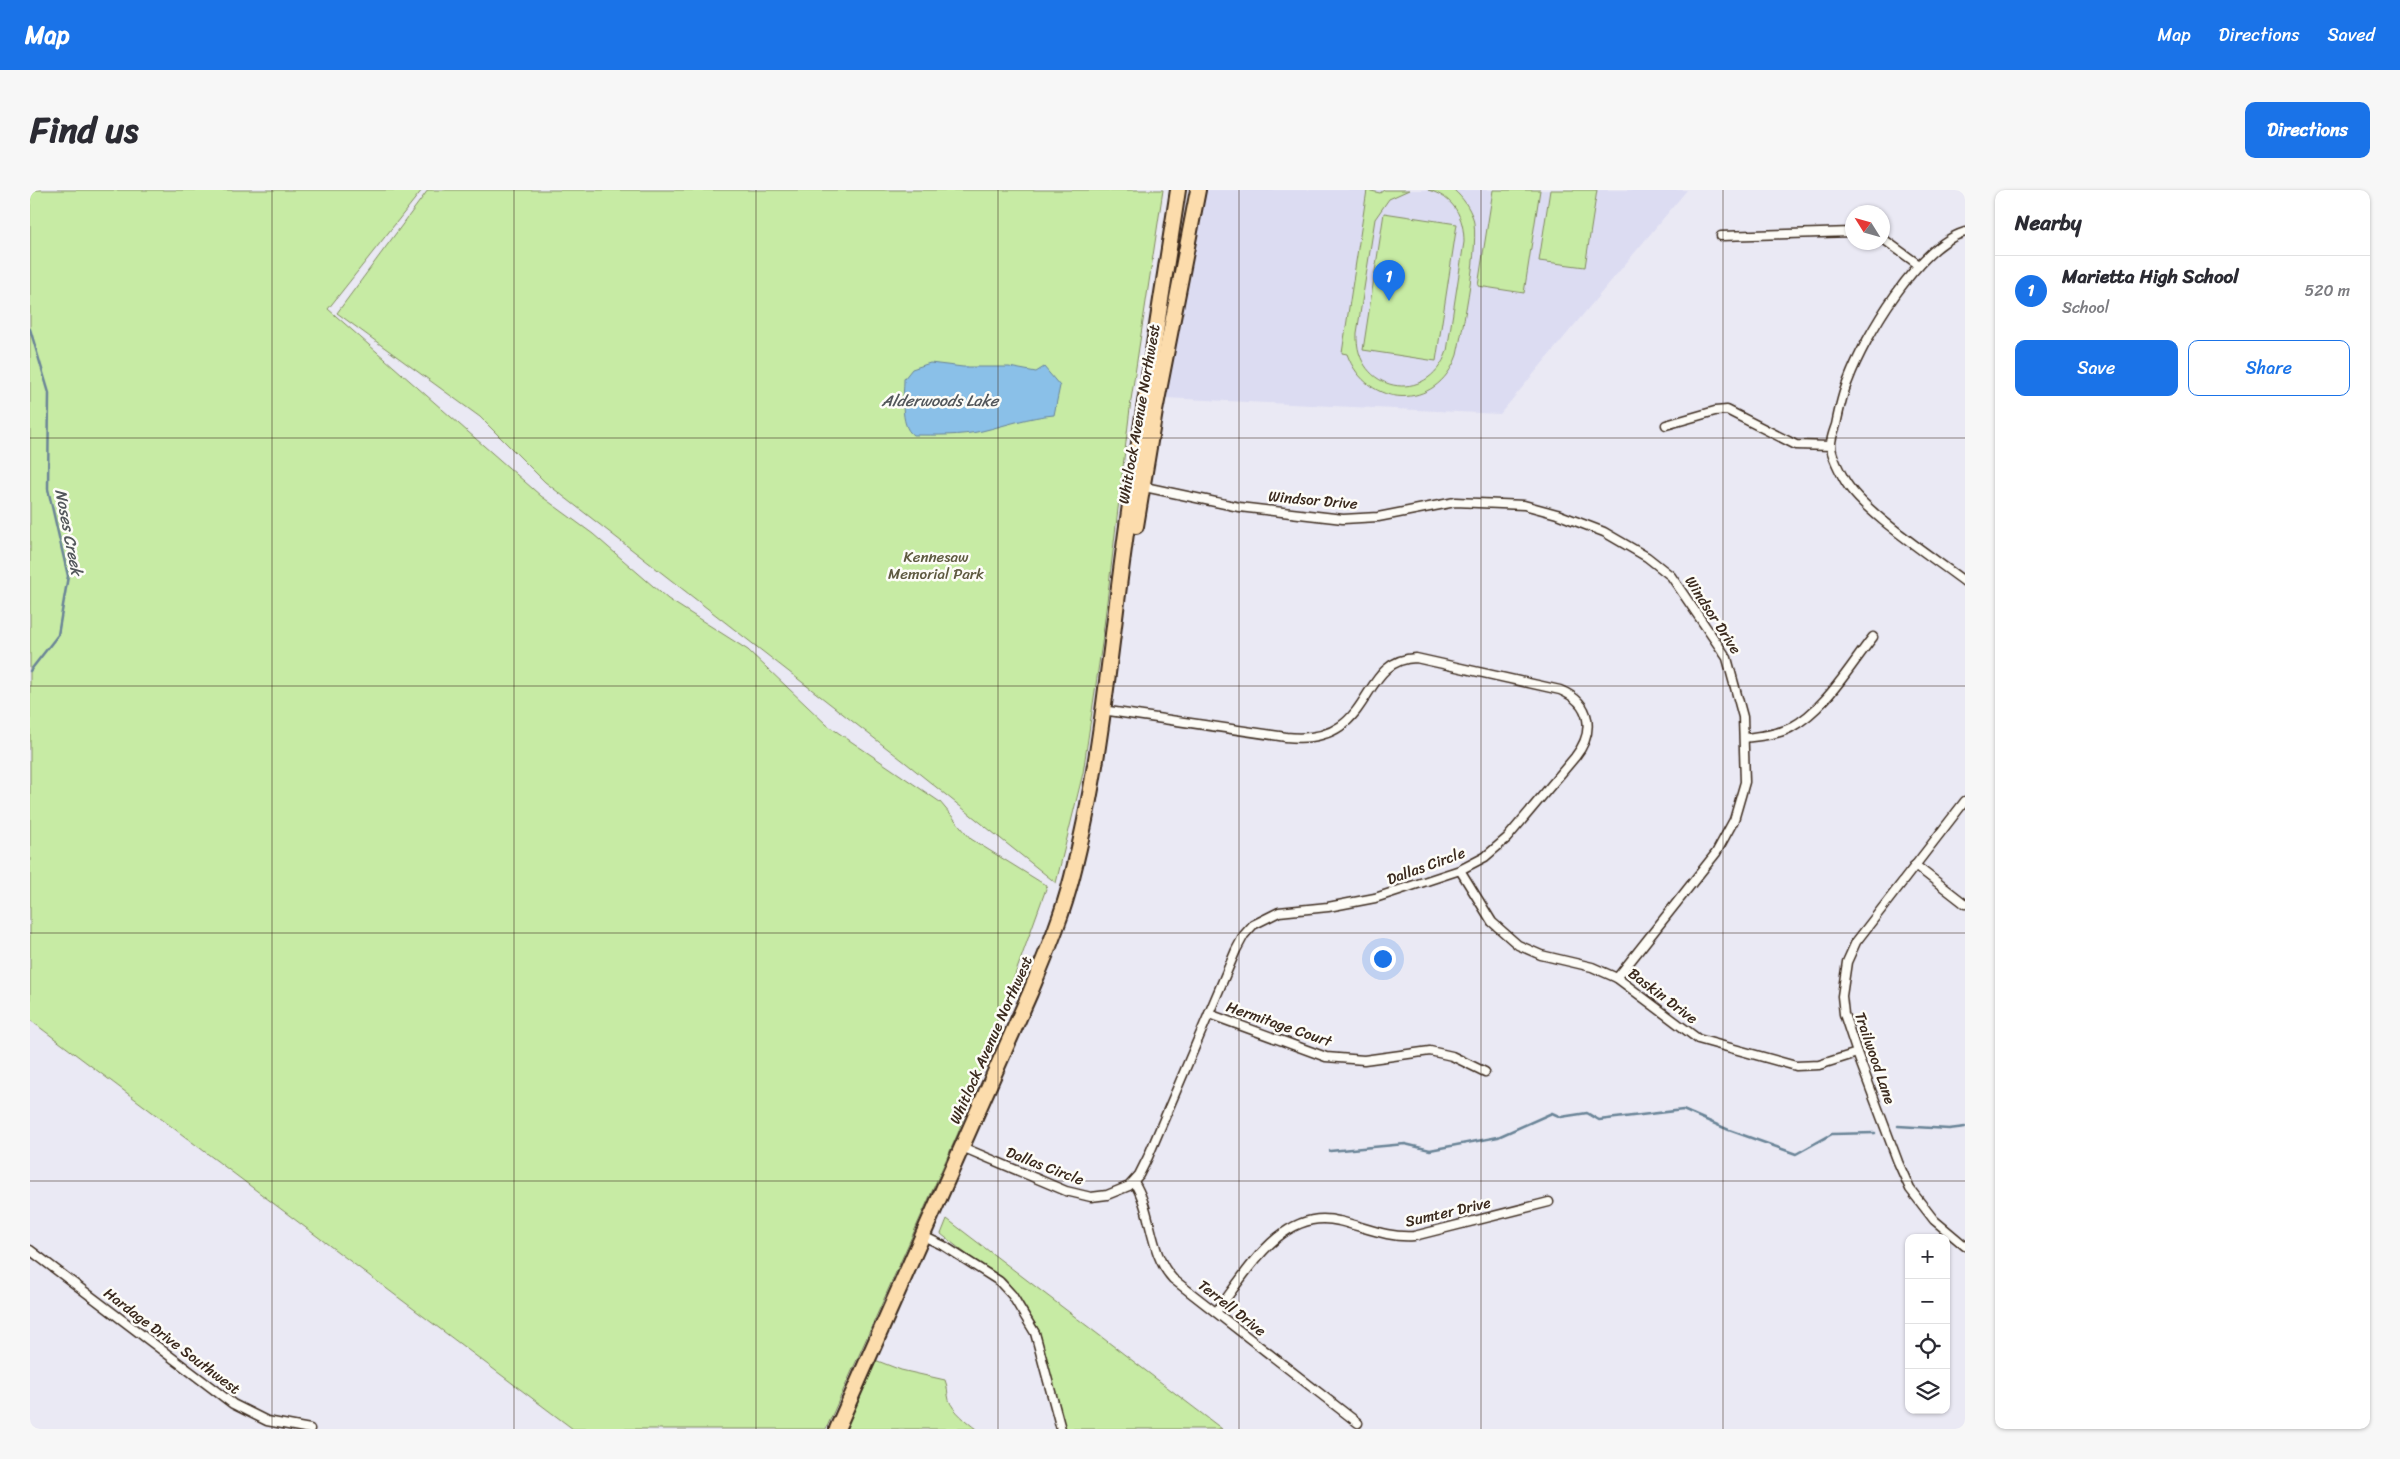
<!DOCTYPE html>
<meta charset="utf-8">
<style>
:root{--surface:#fff;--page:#f7f7f7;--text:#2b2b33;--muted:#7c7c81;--line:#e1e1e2;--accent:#1a73e8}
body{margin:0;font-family:Sriracha,sans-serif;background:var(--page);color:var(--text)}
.controls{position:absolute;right:15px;bottom:15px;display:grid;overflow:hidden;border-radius:10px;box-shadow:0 1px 4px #0004}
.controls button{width:45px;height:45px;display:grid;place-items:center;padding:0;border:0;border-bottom:1px solid var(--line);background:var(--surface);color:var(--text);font:25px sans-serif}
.compass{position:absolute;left:1815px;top:15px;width:45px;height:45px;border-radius:50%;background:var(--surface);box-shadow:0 1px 4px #0004;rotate:307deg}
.you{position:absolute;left:1352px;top:768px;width:18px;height:18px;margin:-12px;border:4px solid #fff;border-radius:50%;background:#1a73e8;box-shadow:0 0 0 8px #1a73e833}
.badge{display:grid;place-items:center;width:32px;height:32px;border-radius:50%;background:var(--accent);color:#fff;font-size:16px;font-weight:700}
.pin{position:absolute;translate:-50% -41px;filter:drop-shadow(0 1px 2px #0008)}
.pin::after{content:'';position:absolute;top:26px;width:18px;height:15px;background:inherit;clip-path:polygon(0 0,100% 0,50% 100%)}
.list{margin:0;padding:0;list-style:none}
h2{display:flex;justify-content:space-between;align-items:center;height:65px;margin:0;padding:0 20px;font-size:21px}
h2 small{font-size:16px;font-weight:400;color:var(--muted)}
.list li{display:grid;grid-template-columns:32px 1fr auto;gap:15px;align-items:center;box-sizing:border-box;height:70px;padding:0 20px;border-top:1px solid var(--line)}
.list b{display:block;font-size:19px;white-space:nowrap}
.list p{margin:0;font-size:16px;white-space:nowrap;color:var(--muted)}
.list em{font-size:16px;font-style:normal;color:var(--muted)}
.actions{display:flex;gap:10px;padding:15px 20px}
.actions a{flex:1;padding:11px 0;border:1px solid var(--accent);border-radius:10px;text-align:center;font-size:18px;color:var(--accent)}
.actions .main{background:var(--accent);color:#fff}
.icon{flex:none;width:28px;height:28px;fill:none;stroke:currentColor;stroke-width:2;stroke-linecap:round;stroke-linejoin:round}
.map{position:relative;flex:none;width:1935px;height:1239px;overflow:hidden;border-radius:10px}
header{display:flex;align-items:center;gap:30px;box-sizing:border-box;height:70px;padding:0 25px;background:var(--accent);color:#fff}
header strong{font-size:24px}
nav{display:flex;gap:28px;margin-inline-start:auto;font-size:18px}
.intro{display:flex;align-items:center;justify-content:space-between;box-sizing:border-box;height:120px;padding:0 30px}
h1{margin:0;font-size:35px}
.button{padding:12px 22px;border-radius:10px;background:var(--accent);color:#fff;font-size:18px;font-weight:700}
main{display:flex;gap:30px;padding:0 30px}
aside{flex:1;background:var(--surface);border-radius:10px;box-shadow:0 1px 4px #0004}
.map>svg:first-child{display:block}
.built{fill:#dcdcf2}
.green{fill:#c7eba4;stroke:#818a61}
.water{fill:#8ac0e8;stroke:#6a8497}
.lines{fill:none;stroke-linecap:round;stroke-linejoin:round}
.stream{stroke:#6a8497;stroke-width:2.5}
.minor-casing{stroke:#3b2a1e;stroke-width:11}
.trunk-casing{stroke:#3b2a1e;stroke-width:18}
.minor{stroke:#fdfcf7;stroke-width:8}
.trunk{stroke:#fcdcac;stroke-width:14}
.grid{fill:none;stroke:#3b2a1e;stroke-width:1;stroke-opacity:0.55}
.labels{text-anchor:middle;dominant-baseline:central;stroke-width:5;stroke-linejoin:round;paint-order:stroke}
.street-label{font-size:15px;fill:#3b2a1e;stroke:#fdfcf7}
.park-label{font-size:15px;fill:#5e5a40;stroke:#fdfcf7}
.water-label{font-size:16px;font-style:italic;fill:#53575b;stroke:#fdfcf7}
</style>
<header>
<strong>Map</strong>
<nav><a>Map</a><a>Directions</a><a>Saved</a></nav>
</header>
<div class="intro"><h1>Find us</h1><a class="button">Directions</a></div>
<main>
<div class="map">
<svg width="1935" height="1239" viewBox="0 0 1935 1239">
<rect width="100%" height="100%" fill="#eae9f4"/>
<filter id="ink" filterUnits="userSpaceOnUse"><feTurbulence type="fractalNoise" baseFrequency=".02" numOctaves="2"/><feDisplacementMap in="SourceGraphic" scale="10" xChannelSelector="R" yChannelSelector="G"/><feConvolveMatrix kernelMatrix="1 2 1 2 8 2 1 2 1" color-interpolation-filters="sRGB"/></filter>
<g filter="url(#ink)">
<!-- built -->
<polygon class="built" points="1176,0 1657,0 1470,224 1135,208"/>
<!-- green -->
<g class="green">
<polygon points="0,0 392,0 298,119 511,306 563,344 638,409 718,460 797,535 910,612 941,649 1017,696 928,943 796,1239 543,1239 0,830"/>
<polygon points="398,0 1133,0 1101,210 1072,453 1053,583 1026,693 876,573 515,292 450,227 307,123"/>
<path d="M1337 0 1350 3 1354 0H1379L1359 9 1345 29 1327 143C1324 202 1398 217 1417 161L1434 52C1434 27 1424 7 1398 0H1424C1433 8 1439 17 1443 28 1450 53 1433 137 1427 165 1407 222 1337 219 1317 164L1312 163Z"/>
<polygon points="1463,0 1510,0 1494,103 1448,96"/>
<polygon points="1520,0 1567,0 1555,77 1509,71"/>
<polygon points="1354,23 1427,34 1406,171 1333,160"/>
<polygon points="917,1029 1192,1239 1035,1239 1009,1140 989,1106 975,1089 940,1067 911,1044"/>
<path d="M845 1170 871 1180 915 1190C918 1197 917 1203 919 1210 923 1221 937 1232 946 1239H815Z"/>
</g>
<!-- water -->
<path class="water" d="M900 173 933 177H979L1006 182 1014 177 1030 196 1024 225C999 227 977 235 952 241 930 246 906 245 883 245 869 235 874 204 874 189L882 179Z"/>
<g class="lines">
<!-- stream -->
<g class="stream">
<polyline points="0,139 19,203 18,299 38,386 28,445 0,481"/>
<polyline points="1868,936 1919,939 1935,937"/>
<polyline points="1300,961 1375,954 1400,960 1468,947 1522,923 1531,927 1557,923 1569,930 1653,920 1699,940 1766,964 1802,944 1845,943"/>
</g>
<!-- minor casing -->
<g class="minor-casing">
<g id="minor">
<path d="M1935 42C1888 56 1835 146 1818 191 1812 205 1809 220 1806 235 1804 241 1800 250 1801 257 1802 267 1809 280 1814 289 1831 321 1904 368 1935 392"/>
<polyline points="1691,46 1822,42"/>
<polyline points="1852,48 1889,75"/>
<polyline points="1636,235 1685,221 1697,220 1766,255 1801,256"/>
<polyline points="1110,296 1209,317 1313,329 1348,327 1425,312 1494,315 1527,324 1574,342 1617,367 1641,386 1697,468 1713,527 1715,592 1704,630 1686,663 1587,788"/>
<path d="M1715 548C1730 546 1746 545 1760 538 1795 520 1819 477 1843 447"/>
<polyline points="1935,611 1826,752 1817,772 1812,806 1814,824 1827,863 1868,972 1880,999 1904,1030 1935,1056"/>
<polyline points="1885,675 1935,714"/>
<polyline points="1430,680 1462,732 1488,755 1511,765 1562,777 1587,788 1668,849 1766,876 1789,875 1827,863"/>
<polyline points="1179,824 1296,867 1334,870 1400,861 1422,866 1455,882"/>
<path d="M932 957 1036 1001 1061 1007 1077 1005 1099 996 1109 985 1118 967 1206 760 1214 745 1223 735 1249 722 1298 717 1345 708 1430 680 1455 667 1477 648 1545 567C1565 542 1562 513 1530 500L1386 468C1326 469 1347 557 1256 547L1072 520"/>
<path d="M1104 992C1123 1022 1118 1062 1143 1089L1328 1233"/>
<polyline points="893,1046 914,1056 969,1091 982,1105 1005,1143 1031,1239"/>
<polyline points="0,1060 203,1214 237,1231 280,1239"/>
<path d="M1186 1122C1216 1084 1252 1016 1309 1031 1335 1037 1357 1048 1384 1046L1519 1012"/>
</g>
</g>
<!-- trunk casing -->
<g class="trunk-casing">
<g id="trunk">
<polyline points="1106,336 1125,221 1168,0"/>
<path d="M807 1239 1000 803C1016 764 1032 727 1042 687 1070 579 1079 467 1094 358 1110 238 1130 119 1148 0"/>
</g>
</g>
<!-- minor -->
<use href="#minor" class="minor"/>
<!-- trunk -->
<use href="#trunk" class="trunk"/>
</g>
</g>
<!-- grid -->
<path class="grid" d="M242 0V1239M484 0V1239M726 0V1239M968 0V1239M1209 0V1239M1451 0V1239M1693 0V1239M0 248H1935M0 496H1935M0 743H1935M0 991H1935"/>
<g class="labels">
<!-- street labels -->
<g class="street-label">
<text transform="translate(1109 224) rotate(-80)">Whitlock Avenue Northwest</text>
<text transform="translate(1283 310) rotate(5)">Windsor Drive</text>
<text transform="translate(1683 425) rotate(57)">Windsor Drive</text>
<text transform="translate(1396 676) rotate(-20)">Dallas Circle</text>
<text transform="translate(1633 806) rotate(37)">Baskin Drive</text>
<text transform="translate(1249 834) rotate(19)">Hermitage Court</text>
<text transform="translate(961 850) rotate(-66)">Whitlock Avenue Northwest</text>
<text transform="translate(1845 868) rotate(71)">Trailwood Lane</text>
<text transform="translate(1015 976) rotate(21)">Dallas Circle</text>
<text transform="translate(1418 1022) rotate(-13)">Sumter Drive</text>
<text transform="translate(1202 1118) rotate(38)">Terrell Drive</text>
<text transform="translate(142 1151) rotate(37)">Hardage Drive Southwest</text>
</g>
<!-- park labels -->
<g class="park-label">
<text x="906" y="367">Kennesaw<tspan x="906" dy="17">Memorial Park</tspan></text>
</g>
<!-- water labels -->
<g class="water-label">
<text x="910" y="210">Alderwoods Lake</text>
<text transform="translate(39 342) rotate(79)">Noses Creek</text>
</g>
</g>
</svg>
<div class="controls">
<button>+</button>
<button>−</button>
<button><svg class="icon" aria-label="locate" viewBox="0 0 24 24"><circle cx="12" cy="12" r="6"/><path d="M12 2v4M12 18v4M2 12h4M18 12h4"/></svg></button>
<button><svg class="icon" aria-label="layers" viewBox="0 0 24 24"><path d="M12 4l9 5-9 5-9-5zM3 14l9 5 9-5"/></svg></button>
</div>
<svg class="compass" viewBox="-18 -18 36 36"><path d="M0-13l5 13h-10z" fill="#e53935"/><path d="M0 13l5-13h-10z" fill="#7c7c81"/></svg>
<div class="you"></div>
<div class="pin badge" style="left:1359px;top:111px">1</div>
</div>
<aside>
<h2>Nearby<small></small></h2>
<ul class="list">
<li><span class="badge">1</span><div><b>Marietta High School</b><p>School</p></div><em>520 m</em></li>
</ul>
<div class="actions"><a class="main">Save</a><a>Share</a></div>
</aside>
</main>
